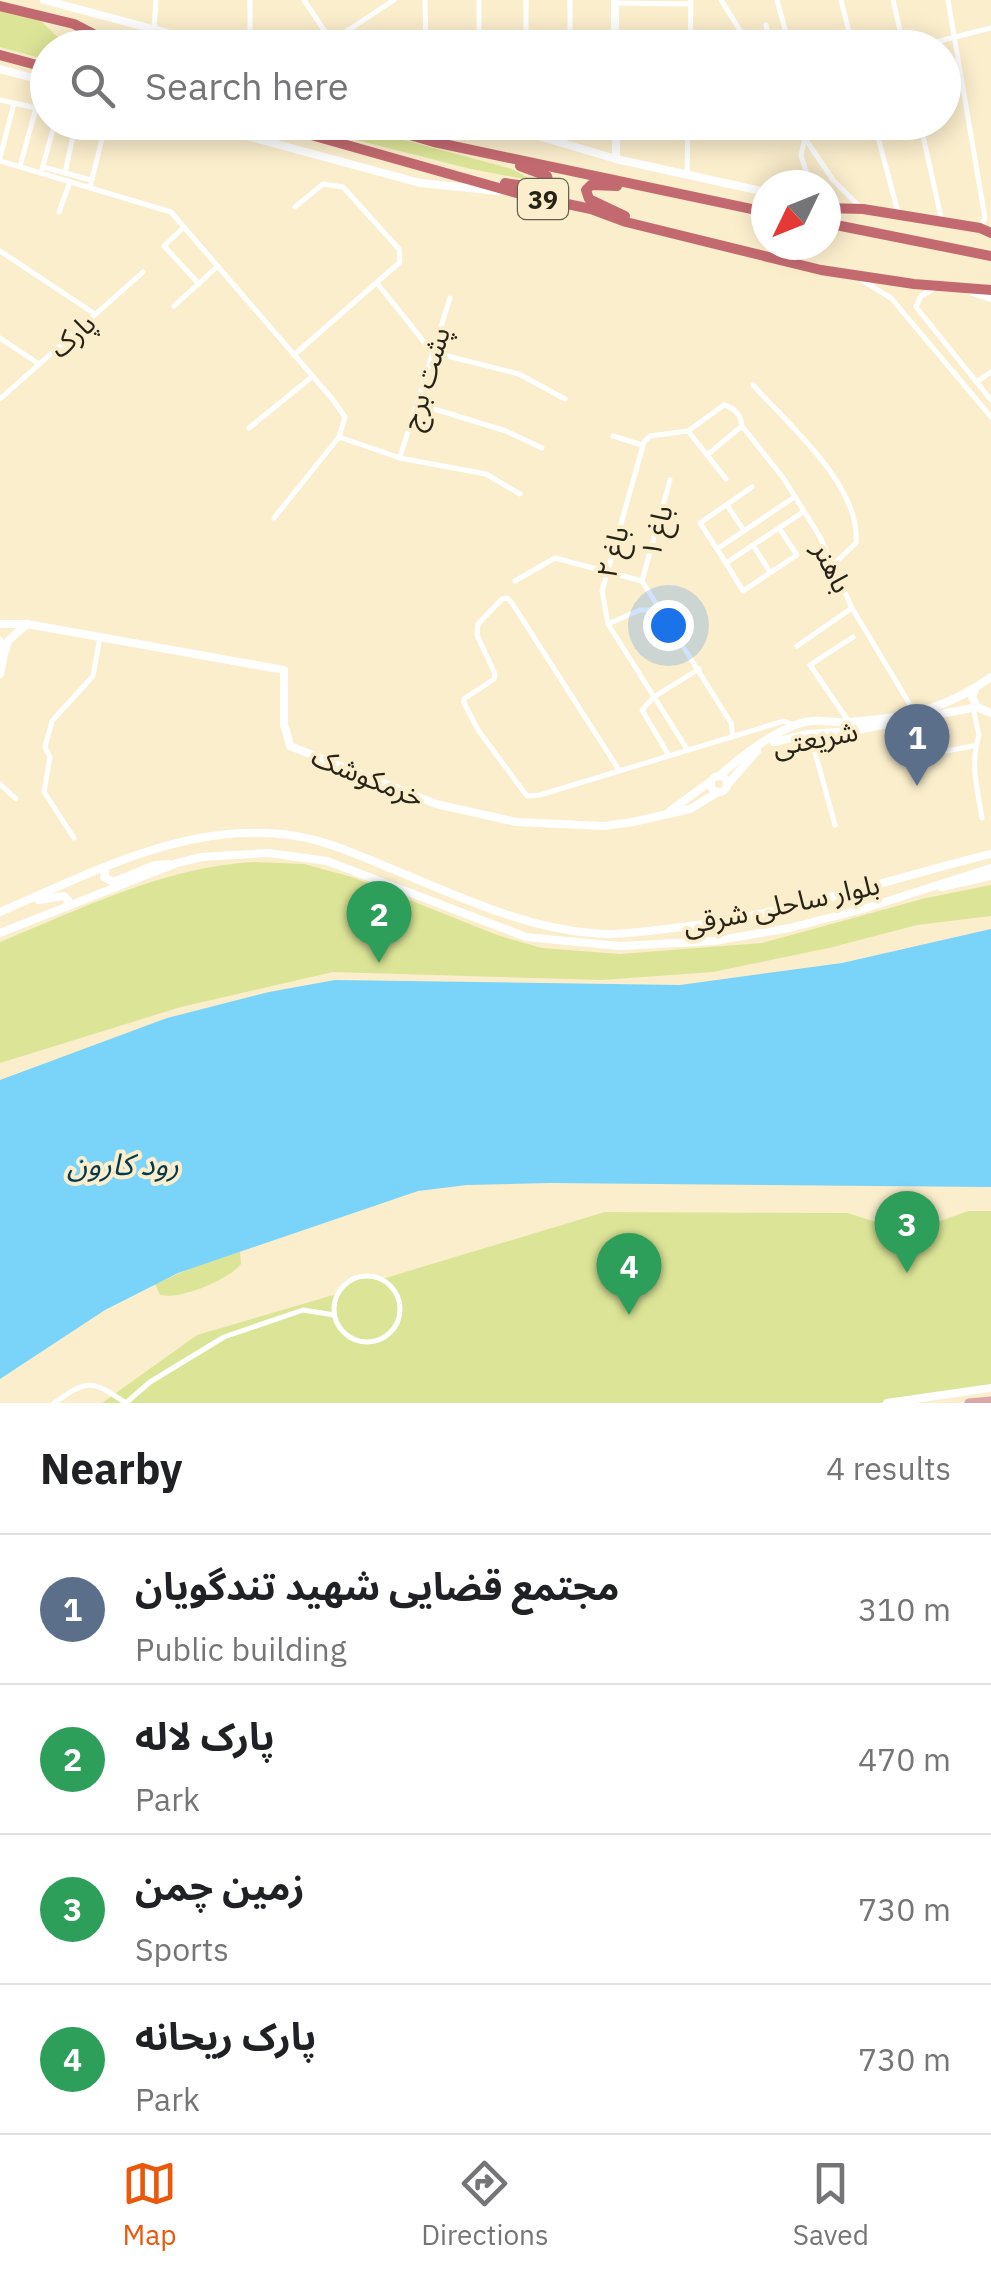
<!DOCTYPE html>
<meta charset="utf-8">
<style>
:root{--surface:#fff;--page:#f6f6f6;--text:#202124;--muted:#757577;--line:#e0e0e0;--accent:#ea580c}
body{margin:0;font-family:"IBM Plex Sans","Noto Sans Arabic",sans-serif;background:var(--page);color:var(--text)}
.compass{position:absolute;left:751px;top:170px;width:90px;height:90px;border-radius:50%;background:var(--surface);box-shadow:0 5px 25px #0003;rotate:227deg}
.you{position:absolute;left:668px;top:625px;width:35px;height:35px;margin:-25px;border:8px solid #fff;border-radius:50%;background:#1a73e8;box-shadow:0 0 0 15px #1a73e833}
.badge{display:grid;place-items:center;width:65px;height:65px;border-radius:50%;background:var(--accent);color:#fff;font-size:32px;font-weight:700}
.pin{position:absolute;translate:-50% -82px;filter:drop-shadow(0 2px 5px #0008)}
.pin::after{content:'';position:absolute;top:52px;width:35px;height:30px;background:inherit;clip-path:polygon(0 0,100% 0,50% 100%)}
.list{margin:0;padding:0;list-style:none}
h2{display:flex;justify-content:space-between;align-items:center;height:130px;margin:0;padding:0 40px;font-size:42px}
h2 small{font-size:32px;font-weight:400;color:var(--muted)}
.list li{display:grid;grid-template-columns:65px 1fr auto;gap:30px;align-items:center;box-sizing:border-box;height:150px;padding:0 40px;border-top:2px solid var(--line)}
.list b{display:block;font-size:38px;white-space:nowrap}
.list p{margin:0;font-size:32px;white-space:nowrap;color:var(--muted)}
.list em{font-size:32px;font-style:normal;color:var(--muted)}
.icon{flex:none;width:55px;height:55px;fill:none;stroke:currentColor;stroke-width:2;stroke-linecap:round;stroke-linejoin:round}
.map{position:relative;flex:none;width:991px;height:1403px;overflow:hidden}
.search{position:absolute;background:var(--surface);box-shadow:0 5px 25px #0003;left:30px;right:30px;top:30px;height:110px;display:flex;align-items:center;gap:25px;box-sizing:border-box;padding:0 35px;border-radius:55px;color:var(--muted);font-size:38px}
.sheet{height:730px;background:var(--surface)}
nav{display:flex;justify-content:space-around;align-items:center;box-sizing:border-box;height:140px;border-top:2px solid var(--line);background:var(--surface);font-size:28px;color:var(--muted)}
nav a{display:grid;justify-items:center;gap:5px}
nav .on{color:var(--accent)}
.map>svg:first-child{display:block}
.green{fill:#dce597}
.water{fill:#7ad3f9}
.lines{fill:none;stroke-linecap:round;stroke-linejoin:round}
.street{stroke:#fff;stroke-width:5}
.secondary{stroke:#fff;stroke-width:8}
.primary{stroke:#dba6a9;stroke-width:9}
.highway{stroke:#c36a70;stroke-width:10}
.labels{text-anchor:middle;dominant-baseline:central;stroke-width:8;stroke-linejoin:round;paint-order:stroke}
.shield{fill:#fbeecd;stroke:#67604e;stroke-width:2.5}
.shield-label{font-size:25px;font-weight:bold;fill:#282317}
.street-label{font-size:28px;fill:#282317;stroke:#fbeecd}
.water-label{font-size:30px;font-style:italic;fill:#033b4e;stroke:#fbeecd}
</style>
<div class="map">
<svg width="991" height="1403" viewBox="0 0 991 1403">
<rect width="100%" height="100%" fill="#fbeecd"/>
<!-- green -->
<g class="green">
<polygon points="0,10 41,21 68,47 48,48 47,60 0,47"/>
<polygon points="290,123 341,123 512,169 534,181 471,169"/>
<path d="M254 862 304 864 352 877 497 935 542 948 620 954 762 943 926 898 991 885V916L917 925 829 948 713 972 602 980 333 972 181 1007 0 1063V942C83 908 164 867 254 862Z"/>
<polygon points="968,1211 991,1211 991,1387 879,1403 102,1403 197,1335 337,1294 362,1274 382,1279 605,1212 848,1213 888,1226 929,1225"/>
<path d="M240 1251 241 1264C228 1280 180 1300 160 1295L155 1284 196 1266Z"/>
</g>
<!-- water -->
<polygon class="water" points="991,929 991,1187 550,1183 467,1185 418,1191 178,1273 105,1310 0,1379 0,1080 167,1018 269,992 335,980 680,985 842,963"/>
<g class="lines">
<!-- street -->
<g class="street">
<polyline points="250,0 250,48"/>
<polyline points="304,0 336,48"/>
<polyline points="425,0 426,48"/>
<polyline points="479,0 479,48"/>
<polyline points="721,0 751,48"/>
<polyline points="777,0 790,48"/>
<polyline points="841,0 853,48"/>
<polyline points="893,0 904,48"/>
<polyline points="948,0 985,218 980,228"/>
<polyline points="615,3 691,4"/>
<polyline points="766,25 771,48"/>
<polyline points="154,28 156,0"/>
<polyline points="332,41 394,0"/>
<polyline points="526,48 526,0"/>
<polyline points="570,48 570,0"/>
<polyline points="690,48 691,0"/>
<polyline points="912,48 991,28"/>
<polyline points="0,100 36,108 20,166"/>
<polyline points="603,122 614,135"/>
<polyline points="794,122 833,180 860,207"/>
<polyline points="808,122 801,156 811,185"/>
<polyline points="874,122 899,216"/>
<polyline points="920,122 942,222"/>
<polyline points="0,158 14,103"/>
<polyline points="0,161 171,212 334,401 345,417 339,437 274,518"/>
<polyline points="43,167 91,180"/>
<polyline points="41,173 55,122"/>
<polyline points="65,173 76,122"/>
<polyline points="687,175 688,122"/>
<polyline points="90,187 105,127 135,135"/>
<polyline points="59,212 70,182"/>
<polyline points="184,227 164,246 199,284"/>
<polyline points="0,251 95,314"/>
<polyline points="863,281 891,298 991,417"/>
<polyline points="377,283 432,352 519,374 565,399"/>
<polyline points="935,288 921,296 916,307 991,400"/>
<polyline points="174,306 218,266"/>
<polyline points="0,338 39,364"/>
<polyline points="294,355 400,262 399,249 343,187 323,184 295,207"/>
<polyline points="976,382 991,372"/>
<path d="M753 385C789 425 861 486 856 543L833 565"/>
<polyline points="0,399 143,272"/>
<polyline points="418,404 506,431 542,448"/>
<polyline points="742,426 784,479 820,537 852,608 915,713"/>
<polyline points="249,428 313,376"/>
<polyline points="613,436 642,445"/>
<polyline points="339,437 400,458 486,474 520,494"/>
<polyline points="707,455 726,479"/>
<polyline points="400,457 450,298"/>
<polyline points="670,480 642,581 731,723 733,736"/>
<polyline points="793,498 717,549 726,563 803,512"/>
<polyline points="727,505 744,531"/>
<polyline points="753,545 770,572"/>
<polyline points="717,549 700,523 752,487"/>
<polyline points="726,563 743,591 797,555 779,528"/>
<polyline points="515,581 555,558 642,581"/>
<polyline points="608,624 640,610 661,610"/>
<polyline points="797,646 852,608"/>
<path d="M973 708 979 735C970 765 977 786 982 818"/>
<polyline points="849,722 810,665 853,637"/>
<polyline points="810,734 835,825"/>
<path d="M687 749 608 624 602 591 644 442 650 436 688 431 724 405C735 408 741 415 742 426L707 455 688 431"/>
<polyline points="946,751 973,746"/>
<polyline points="668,754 642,710 654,697 699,669"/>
<polyline points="619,770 512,603 507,598 502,599 478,624 477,635 495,674 494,679 464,699 464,703 478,730 527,796 540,795 784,721 794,725"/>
<polyline points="0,784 16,799"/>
<polyline points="74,838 44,792 50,757 45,747 52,721 93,676 100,637"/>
<circle cx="367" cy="1309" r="33"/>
<path d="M54 1403C88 1379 92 1380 126 1403L150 1382 224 1337 303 1310 334 1315"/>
</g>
<!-- secondary -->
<g class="secondary">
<polyline points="44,0 224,48"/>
<polyline points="615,0 615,48"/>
<polyline points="0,69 48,82"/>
<polyline points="196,122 420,183 498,191"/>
<polyline points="479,122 525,132 616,159 766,192"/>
<polyline points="616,122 616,159"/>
<polyline points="973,292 991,298"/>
<polyline points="0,624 27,624 284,670 284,724 290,746 436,804 516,822 604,826 633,822 690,809 718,792"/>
<polyline points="0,641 4,654 0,674"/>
<polyline points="4,654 8,641 27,624"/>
<polyline points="991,677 976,687 972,697 977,707 991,713"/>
<polyline points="774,742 808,734 852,731 977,707"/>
<circle cx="719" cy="784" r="8"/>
<path d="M719 776C742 756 781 724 812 721 824 720 838 723 851 722 897 718 936 712 976 687"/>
<polyline points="727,785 757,751"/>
<polyline points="670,811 711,781"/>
<polyline points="106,867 104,877 113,882 155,865 169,864"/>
<polyline points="942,887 991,876"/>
<polyline points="39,900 64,896 69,901 66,907"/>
<path d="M0 912C94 872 190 819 296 836 333 842 369 860 404 874 465 899 524 927 591 933 618 936 647 931 674 928 782 916 886 880 991 854"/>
<polyline points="0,933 177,863 202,857 268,853 327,861 526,937 620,946 714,941 790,928 863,909 991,868"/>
<polyline points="887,1403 991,1388"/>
</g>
<!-- primary -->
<polyline class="primary" points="969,1403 991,1401"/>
<!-- highway -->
<g class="highway">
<polyline points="0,6 74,24 120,48"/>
<polyline points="0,55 48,68"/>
<polyline points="265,122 520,194 591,209 626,222 821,270 914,284 991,290"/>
<polyline points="365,122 434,142 766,212"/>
<polyline points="505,183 539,188 549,183 547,176 520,166"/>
<polyline points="617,186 591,185 586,190 589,199 625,216"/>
<polyline points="826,208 863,209 980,228 991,233"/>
<polyline points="826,223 991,256"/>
</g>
</g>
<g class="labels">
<!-- shield labels -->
<rect class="shield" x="518" y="179" width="50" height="40" rx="8"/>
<g class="shield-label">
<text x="543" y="199">39</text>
</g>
<!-- street labels -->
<g class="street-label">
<text transform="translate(72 335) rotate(-42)">پارک</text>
<text transform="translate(425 378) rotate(-73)">پشت برج</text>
<text transform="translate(656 531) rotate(-75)">باغ ۱</text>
<text transform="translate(612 552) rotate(-75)">باغ ۲</text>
<text transform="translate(833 567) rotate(64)">باهنر</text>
<text transform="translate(815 738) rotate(-11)">شریعتی</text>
<text transform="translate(368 776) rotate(22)">خرمکوشک</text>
<text transform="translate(781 904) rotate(-12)">بلوار ساحلی شرقی</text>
</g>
<!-- water labels -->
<g class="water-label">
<text x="123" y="1163">رود کارون</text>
</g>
</g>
</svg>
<svg class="compass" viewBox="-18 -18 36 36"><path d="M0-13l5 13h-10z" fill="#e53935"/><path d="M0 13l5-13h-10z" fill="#757577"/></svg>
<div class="you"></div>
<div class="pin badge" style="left:917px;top:786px;background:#5c6f8a">1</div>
<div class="pin badge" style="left:379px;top:963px;background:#2e9e5b">2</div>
<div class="pin badge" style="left:907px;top:1273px;background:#2e9e5b">3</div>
<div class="pin badge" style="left:629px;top:1315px;background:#2e9e5b">4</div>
<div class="search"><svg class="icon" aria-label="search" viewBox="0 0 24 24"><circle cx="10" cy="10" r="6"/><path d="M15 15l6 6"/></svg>Search here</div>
</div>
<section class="sheet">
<h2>Nearby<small>4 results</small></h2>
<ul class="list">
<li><span class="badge" style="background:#5c6f8a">1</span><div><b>مجتمع قضایی شهید تندگویان</b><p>Public building</p></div><em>310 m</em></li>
<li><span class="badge" style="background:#2e9e5b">2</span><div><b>پارک لاله</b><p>Park</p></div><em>470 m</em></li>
<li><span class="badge" style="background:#2e9e5b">3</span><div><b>زمین چمن</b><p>Sports</p></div><em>730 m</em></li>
<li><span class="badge" style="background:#2e9e5b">4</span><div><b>پارک ریحانه</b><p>Park</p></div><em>730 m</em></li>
</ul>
</section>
<nav>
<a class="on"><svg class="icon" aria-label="map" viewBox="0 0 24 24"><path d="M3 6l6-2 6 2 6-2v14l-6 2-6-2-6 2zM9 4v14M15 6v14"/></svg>Map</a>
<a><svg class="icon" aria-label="directions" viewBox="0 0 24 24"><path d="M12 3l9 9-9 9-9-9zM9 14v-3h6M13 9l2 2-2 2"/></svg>Directions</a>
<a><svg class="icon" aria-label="saved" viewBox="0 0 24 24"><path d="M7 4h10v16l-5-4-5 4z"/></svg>Saved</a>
</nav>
